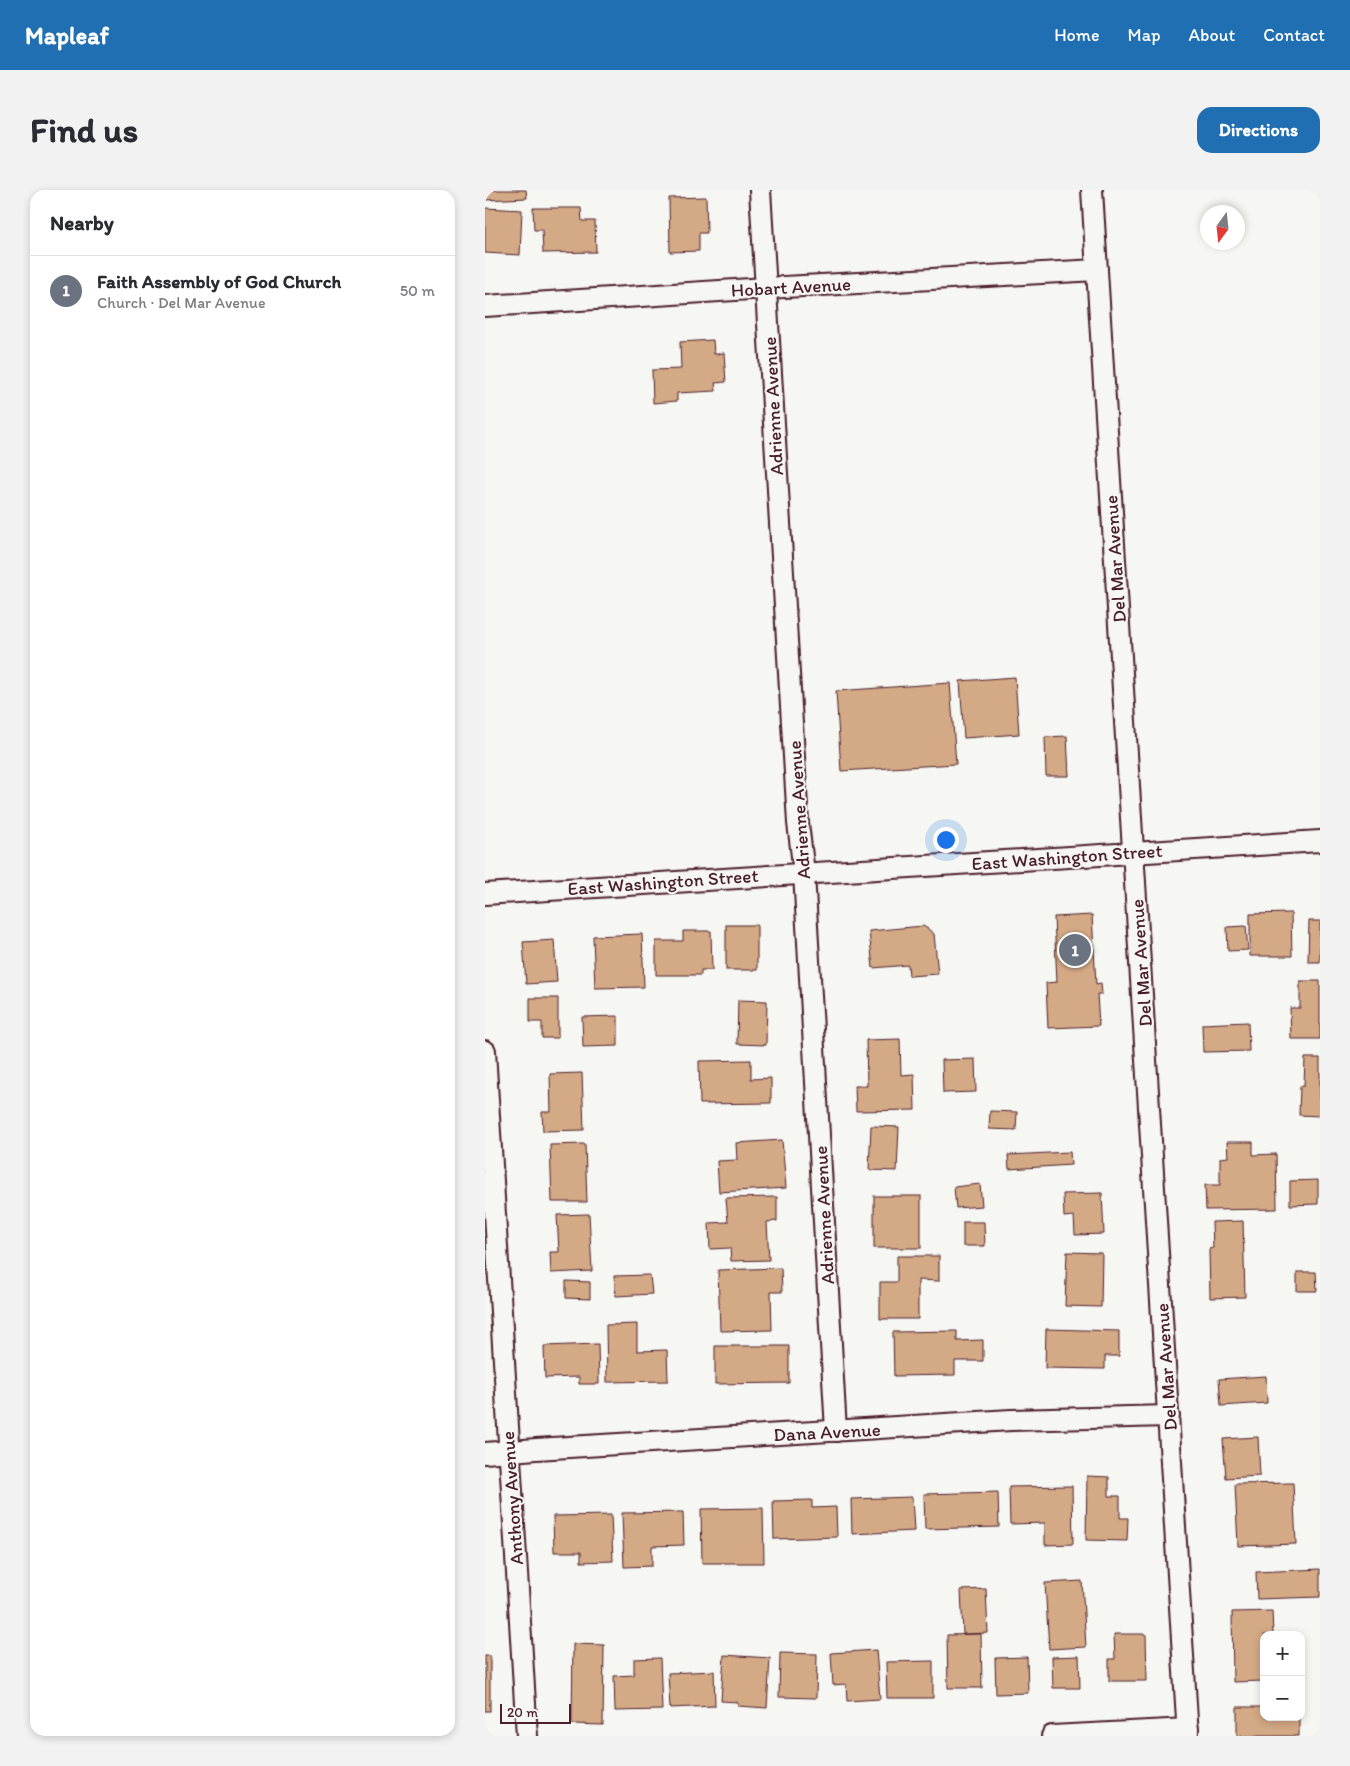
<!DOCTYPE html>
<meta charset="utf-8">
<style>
:root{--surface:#fff;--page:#f2f2f3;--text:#2b2b33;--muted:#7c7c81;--line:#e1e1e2;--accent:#1f6fb2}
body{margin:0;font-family:Itim,sans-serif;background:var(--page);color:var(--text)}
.controls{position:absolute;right:15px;bottom:15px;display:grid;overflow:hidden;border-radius:10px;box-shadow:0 2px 8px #0003}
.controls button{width:45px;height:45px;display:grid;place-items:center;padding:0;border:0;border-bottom:1px solid var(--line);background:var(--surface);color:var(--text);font:25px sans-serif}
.compass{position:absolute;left:715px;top:15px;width:45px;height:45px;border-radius:50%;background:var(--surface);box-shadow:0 2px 8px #0003;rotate:195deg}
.scale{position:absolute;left:15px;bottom:12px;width:71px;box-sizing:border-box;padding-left:5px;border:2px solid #4a1f2b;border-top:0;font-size:14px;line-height:18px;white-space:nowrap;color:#4a1f2b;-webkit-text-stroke:4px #f6f6f2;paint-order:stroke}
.you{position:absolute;left:460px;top:649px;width:18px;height:18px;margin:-12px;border:4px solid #fff;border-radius:50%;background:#1a73e8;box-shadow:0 0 0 8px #1a73e833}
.badge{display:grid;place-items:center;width:32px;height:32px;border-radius:50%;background:var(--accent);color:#fff;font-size:16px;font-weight:700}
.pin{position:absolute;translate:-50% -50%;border:2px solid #fff;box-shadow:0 1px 5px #0006}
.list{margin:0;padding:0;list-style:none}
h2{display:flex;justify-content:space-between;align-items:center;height:65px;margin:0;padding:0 20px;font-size:21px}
h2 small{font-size:16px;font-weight:400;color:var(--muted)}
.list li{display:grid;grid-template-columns:32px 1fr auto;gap:15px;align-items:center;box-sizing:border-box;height:70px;padding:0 20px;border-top:1px solid var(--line)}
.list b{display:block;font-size:19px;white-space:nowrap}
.list p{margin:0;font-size:16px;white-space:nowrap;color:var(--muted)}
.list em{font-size:16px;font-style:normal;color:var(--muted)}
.map{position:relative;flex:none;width:835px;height:1546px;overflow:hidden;border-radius:15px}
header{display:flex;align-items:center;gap:30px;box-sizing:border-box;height:70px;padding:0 25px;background:var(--accent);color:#fff}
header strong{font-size:24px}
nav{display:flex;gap:28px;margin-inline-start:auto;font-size:18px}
.intro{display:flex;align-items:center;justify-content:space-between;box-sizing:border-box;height:120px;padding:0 30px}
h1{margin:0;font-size:35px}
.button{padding:12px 22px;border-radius:15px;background:var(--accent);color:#fff;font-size:18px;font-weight:700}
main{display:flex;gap:30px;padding:0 30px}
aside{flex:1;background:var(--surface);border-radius:15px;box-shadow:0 2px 8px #0003}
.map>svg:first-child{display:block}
.building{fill:#d4a985;stroke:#4a1f2b}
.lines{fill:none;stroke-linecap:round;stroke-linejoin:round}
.street-casing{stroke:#4a1f2b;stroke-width:24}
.street{stroke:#f6f6f2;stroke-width:20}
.labels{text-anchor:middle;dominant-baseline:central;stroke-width:4;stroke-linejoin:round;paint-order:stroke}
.street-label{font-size:19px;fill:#4a1f2b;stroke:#f6f6f2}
</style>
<header>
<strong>Mapleaf</strong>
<nav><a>Home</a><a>Map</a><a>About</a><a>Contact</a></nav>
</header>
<div class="intro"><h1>Find us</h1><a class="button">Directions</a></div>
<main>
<aside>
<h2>Nearby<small></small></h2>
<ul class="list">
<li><span class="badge" style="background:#6b7280">1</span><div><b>Faith Assembly of God Church</b><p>Church · Del Mar Avenue</p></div><em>50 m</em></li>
</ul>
</aside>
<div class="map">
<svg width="835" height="1546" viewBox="0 0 835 1546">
<rect width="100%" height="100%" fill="#f6f6f2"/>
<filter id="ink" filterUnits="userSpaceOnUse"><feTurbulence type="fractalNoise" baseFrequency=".02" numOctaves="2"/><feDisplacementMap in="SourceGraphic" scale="10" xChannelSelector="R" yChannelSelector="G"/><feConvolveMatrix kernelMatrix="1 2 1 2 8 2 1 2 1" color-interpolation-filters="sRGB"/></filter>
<g filter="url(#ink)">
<!-- building -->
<g class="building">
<polygon points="0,0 41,0 42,8 0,10"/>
<polygon points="221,7 222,43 214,43 214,61 185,62 184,8"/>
<polygon points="0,18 37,20 35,65 0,63"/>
<polygon points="48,18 96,18 97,31 110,31 111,62 58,63 57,40 49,40"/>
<polygon points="228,150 229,164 239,163 241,192 230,193 231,201 192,203 192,211 168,213 167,180 196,179 195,152"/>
<polygon points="530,487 534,544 479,548 475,491"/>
<polygon points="465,493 471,574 356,581 351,501"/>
<polygon points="582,546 584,586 561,586 560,547"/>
<polygon points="806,723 807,766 765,766 765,724"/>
<polygon points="607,725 611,794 616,793 617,804 612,804 614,836 563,838 561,793 572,792 569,727"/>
<polygon points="824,731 835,731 835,772 823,772"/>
<rect x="241" y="735" width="31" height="45"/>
<polygon points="438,736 443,739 449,744 453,784 424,786 423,775 388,778 384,741"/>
<polygon points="761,736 763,760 743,761 742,737"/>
<polygon points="198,741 226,741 227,780 216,780 216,785 171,785 171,751 198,751"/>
<polygon points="157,744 159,797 110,798 108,746"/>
<polygon points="69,750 72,792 41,794 38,752"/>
<polygon points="815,791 835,791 835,849 806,849 805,818 815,818"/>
<polygon points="45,808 73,808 73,848 57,848 57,832 45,832"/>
<polygon points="253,810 282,811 281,855 252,854"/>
<polygon points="133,826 133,856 98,857 97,827"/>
<polygon points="763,832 764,861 718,862 717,834"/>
<polygon points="415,849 416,885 429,884 430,920 371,921 370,896 382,896 381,850"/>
<polygon points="820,868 835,868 835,926 814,925 815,896 819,896"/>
<polygon points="490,869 491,902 458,903 457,870"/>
<polygon points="266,870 266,889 286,888 286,913 215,914 214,871"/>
<polygon points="97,883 99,940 58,941 57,922 66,922 65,884"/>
<polygon points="505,921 532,922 531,940 504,939"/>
<polygon points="386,936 414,937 412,981 384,980"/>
<polygon points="297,950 301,998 234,1002 232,971 252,970 251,953"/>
<polygon points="742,952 768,952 768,965 791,964 792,1019 721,1020 720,995 735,995 735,968 743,967"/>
<polygon points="100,954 102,1012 67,1012 65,955"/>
<polygon points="585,962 586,975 524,979 523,965"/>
<polygon points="833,990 833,1014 805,1015 805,991"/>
<polygon points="495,994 497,1016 471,1018 469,997"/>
<polygon points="617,1003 619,1044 590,1045 589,1026 579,1027 578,1004"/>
<rect x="389" y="1006" width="47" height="52"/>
<polygon points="292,1007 292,1031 282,1032 284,1070 246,1071 245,1058 225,1059 224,1033 243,1032 241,1008"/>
<polygon points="104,1024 107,1081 66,1083 65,1062 74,1062 72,1025"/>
<polygon points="758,1031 760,1107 725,1108 724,1059 728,1058 727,1032"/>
<polygon points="478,1032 499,1032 500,1056 478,1056"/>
<polygon points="582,1062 617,1063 616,1117 580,1116"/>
<polygon points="412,1066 454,1066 454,1091 433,1090 433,1129 395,1129 395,1092 412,1092"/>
<polygon points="296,1078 297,1102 286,1102 287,1140 235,1141 233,1080"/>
<polygon points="812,1082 831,1082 832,1101 812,1101"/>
<polygon points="165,1085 167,1104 131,1106 129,1086"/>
<polygon points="81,1091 105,1092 105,1109 81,1108"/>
<polygon points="152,1134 152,1161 182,1160 183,1191 122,1192 121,1135"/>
<polygon points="561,1139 634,1141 634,1166 620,1166 620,1179 560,1178"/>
<polygon points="472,1141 472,1151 498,1150 498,1171 470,1171 470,1185 409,1186 408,1142"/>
<polygon points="113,1154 114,1194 94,1194 94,1187 60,1188 59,1156"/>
<polygon points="230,1156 304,1156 304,1193 230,1194"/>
<polygon points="781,1186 782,1213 736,1216 734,1189"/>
<polygon points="773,1247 775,1286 741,1288 738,1249"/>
<polygon points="602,1286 624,1287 624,1306 635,1306 635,1328 643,1328 642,1351 601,1350"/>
<polygon points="808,1293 811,1354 753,1356 750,1294"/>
<polygon points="587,1296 588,1354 560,1355 560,1333 525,1334 524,1297"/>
<polygon points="513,1302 514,1337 440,1339 439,1304"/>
<polygon points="427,1307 429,1341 367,1344 366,1309"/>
<polygon points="327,1310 327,1318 351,1317 352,1347 289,1349 288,1311"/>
<polygon points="278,1318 279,1373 217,1373 216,1319"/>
<polygon points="198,1322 199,1355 167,1356 167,1376 139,1377 137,1323"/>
<polygon points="126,1325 128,1371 96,1372 96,1362 69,1362 68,1326"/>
<polygon points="835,1379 835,1407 772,1409 771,1382"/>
<polygon points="597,1391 601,1457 564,1459 560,1393"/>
<polygon points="501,1399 503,1443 478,1444 476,1400"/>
<polygon points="787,1421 788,1445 779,1445 779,1491 748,1492 747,1422"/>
<polygon points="496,1444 497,1498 463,1498 462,1445"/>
<polygon points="629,1444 661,1444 662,1491 624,1491 624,1469 630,1469"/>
<polygon points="88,1454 119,1455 118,1535 87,1534"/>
<polygon points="391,1460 395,1509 362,1511 361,1494 348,1495 346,1463"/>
<polygon points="295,1463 332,1464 331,1508 294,1507"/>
<polygon points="239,1465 285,1468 282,1518 253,1516 253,1512 236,1511"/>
<rect x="0" y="1466" width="5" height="55"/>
<polygon points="594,1466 595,1498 568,1498 567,1467"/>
<polygon points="542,1467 543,1503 511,1504 510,1468"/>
<polygon points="175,1468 177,1520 130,1521 129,1486 149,1485 149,1469"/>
<polygon points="448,1471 448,1508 402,1508 401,1472"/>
<polygon points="229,1481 230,1516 185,1518 183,1483"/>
<polygon points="752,1517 779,1517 779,1527 814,1527 814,1546 752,1546"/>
</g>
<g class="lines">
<!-- street casing -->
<g class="street-casing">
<g id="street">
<polyline points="275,0 313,633 319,683 351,1241"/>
<polyline points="607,0 703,1546"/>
<polyline points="0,116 281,98 612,80"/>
<polyline points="0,704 835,651"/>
<polyline points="0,861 42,1546"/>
<polyline points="0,1263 51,1259 526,1230 684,1226"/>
<polyline points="567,1546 703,1539"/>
</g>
</g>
<!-- street -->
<use href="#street" class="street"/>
</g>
</g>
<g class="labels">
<!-- street labels -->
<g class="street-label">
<text transform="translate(306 97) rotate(-3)">Hobart Avenue</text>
<text transform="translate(288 216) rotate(-93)">Adrienne Avenue</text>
<text transform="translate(630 369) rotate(-94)">Del Mar Avenue</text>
<text transform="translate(314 620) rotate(-94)">Adrienne Avenue</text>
<text transform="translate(582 667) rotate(-4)">East Washington Street</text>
<text transform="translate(178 692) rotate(-4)">East Washington Street</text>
<text transform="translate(656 773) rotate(-94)">Del Mar Avenue</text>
<text transform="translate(339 1025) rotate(-93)">Adrienne Avenue</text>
<text transform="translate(681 1177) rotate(-94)">Del Mar Avenue</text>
<text transform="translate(342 1242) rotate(-3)">Dana Avenue</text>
<text transform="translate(27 1308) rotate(-94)">Anthony Avenue</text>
</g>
</g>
</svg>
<div class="controls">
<button>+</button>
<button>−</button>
</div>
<svg class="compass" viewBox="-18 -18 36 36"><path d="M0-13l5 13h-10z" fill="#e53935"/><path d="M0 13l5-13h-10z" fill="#7c7c81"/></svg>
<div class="scale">20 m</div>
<div class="you"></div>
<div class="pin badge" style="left:590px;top:760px;background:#6b7280">1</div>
</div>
</main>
